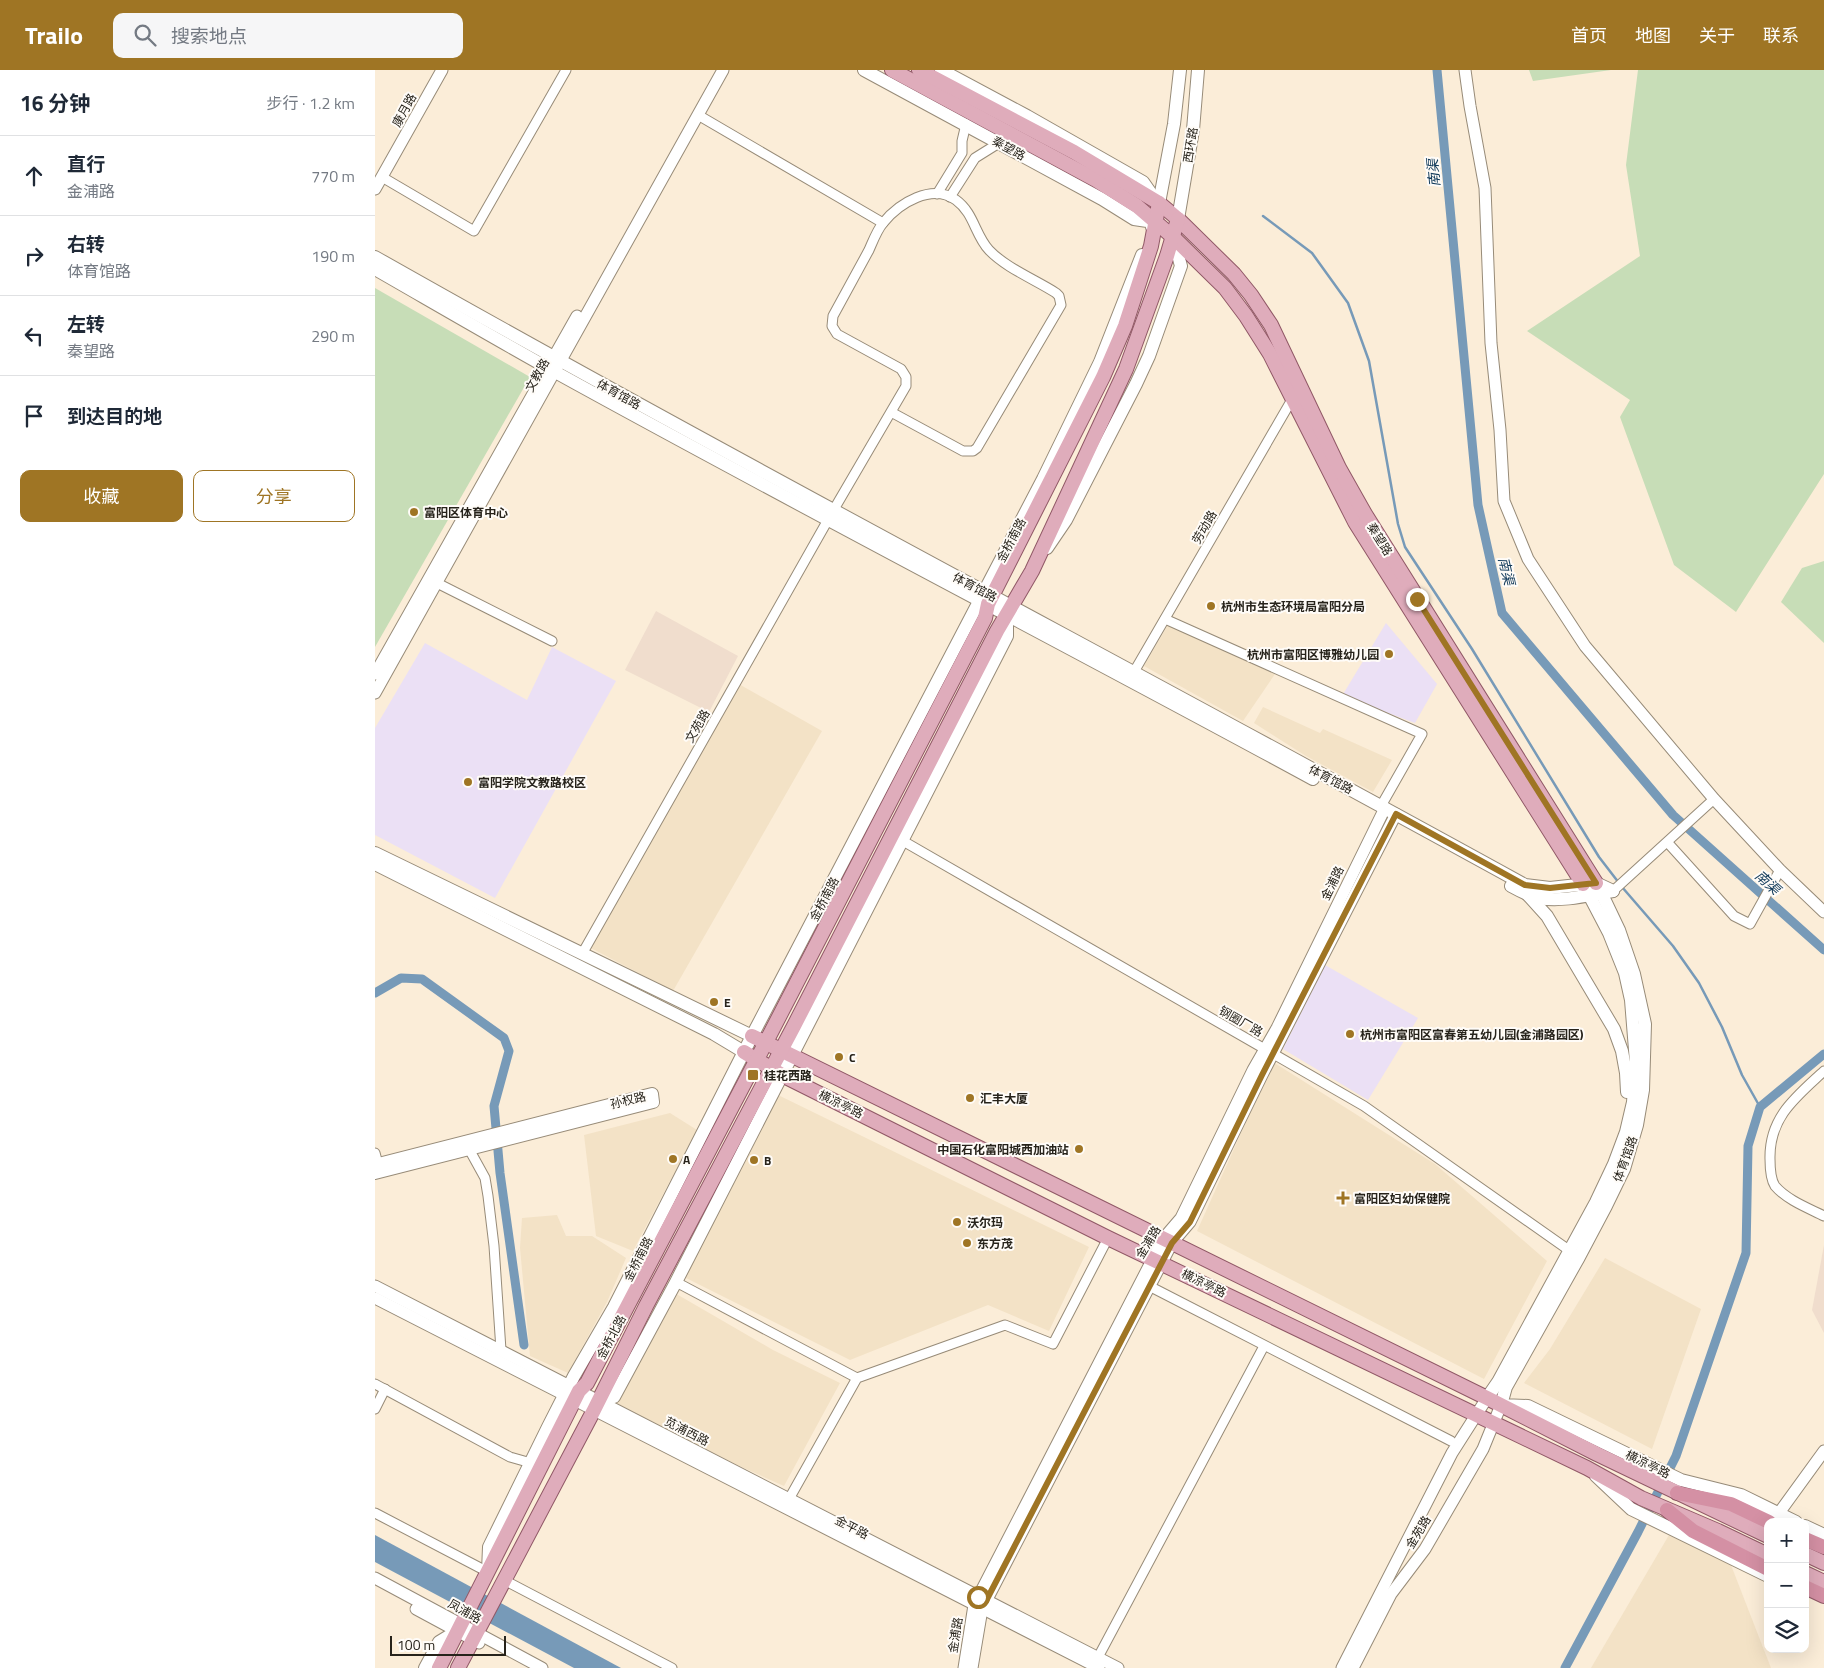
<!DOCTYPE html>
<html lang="zh">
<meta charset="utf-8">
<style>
:root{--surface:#fff;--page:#f6f6f7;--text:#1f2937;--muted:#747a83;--line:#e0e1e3;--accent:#9f7524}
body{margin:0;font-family:"Titillium Web","Noto Sans SC",sans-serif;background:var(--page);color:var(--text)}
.controls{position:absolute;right:15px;bottom:15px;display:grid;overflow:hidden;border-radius:10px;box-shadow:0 5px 20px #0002}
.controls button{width:45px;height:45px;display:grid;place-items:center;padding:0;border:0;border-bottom:1px solid var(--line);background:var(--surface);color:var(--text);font:25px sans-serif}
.scale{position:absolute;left:15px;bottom:12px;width:116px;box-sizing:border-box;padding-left:5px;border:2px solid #27231b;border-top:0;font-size:14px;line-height:18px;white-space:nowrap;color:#27231b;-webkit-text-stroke:4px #fffcf8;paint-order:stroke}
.stop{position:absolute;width:15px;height:15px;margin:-11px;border:4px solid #9f7524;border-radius:50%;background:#fff}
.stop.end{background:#9f7524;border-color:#fff;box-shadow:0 1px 5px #0008}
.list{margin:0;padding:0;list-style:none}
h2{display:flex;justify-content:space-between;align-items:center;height:65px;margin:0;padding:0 20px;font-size:21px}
h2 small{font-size:16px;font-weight:400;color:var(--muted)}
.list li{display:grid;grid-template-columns:32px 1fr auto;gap:15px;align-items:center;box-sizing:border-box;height:80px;padding:0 20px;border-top:1px solid var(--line)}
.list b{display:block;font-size:19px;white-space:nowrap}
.list p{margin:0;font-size:16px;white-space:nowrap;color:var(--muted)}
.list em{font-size:16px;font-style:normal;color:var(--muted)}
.actions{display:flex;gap:10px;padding:15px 20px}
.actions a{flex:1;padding:11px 0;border:1px solid var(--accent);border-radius:10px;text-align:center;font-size:18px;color:var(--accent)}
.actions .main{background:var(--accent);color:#fff}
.icon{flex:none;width:28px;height:28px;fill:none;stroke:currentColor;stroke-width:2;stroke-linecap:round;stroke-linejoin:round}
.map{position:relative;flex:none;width:1449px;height:1598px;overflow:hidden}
header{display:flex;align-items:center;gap:30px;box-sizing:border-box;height:70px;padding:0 25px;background:var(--accent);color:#fff}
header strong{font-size:24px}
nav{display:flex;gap:28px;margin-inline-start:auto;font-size:18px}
.search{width:350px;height:45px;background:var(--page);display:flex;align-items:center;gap:12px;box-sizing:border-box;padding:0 18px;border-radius:10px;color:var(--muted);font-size:19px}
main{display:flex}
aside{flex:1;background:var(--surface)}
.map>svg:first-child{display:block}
.built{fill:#f3e2c6}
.industrial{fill:#f0ddcd}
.education{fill:#ebe0f5}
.green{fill:#c7ddb7}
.water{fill:#779ab8}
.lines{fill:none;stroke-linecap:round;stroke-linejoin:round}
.stream{stroke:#779ab8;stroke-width:2.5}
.canal{stroke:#779ab8;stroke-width:9}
.minor-casing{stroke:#978b78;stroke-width:11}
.tertiary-casing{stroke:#978b78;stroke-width:13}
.secondary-casing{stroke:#978b78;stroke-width:14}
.primary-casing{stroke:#905866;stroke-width:16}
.trunk-casing{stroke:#905866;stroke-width:16}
.minor{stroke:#fff;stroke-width:9}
.tertiary{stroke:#fff;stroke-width:11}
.secondary{stroke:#fff;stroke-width:12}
.primary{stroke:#dfacbb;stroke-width:14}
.trunk{stroke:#d490a4;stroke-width:14}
.route{stroke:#9f7524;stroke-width:6}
.poi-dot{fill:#9f7524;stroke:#fffcf8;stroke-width:2}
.labels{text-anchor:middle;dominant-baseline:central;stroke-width:4;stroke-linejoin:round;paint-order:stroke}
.street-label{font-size:12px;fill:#27231b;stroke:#fffcf8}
.poi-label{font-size:12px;font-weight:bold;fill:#27231b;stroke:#fffcf8;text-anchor:start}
.water-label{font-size:14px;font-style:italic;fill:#113a5a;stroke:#fffcf8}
</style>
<header>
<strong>Trailo</strong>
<div class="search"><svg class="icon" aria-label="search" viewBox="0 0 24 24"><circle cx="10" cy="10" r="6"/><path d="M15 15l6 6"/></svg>搜索地点</div>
<nav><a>首页</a><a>地图</a><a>关于</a><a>联系</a></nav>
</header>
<main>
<aside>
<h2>16 分钟<small>步行 · 1.2 km</small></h2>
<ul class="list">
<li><svg class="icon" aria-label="ahead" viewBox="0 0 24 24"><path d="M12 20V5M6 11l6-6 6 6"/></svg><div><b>直行</b><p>金浦路</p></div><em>770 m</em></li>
<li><svg class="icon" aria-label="right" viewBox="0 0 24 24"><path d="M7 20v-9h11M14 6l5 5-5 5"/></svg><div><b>右转</b><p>体育馆路</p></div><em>190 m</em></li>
<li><svg class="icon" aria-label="left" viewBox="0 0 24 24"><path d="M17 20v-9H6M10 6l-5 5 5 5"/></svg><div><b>左转</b><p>秦望路</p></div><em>290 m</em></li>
<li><svg class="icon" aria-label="arrive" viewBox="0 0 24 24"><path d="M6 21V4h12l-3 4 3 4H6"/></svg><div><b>到达目的地</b></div></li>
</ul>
<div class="actions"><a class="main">收藏</a><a>分享</a></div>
</aside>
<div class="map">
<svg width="1449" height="1598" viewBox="0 0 1449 1598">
<rect width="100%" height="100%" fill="#fbedd8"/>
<!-- built -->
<g class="built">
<polygon points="793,555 900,604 868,651 769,596"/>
<polygon points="362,613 447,661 298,921 212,876"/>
<polygon points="888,637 945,663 948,659 1017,690 998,722 931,686 879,653"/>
<polygon points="898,992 1060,1094 1172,1191 1109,1309 822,1161"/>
<polygon points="399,1023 714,1177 674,1261 613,1235 475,1290 305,1205"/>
<polygon points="295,1043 322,1060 258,1181 221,1166 209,1065"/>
<polygon points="182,1145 191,1166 217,1166 251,1188 232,1232 193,1303 155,1286 145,1178 147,1148"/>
<polygon points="1230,1188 1326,1239 1277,1379 1149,1313 1175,1279"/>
<polygon points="298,1222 398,1280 465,1313 409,1416 362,1395 241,1333"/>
<polygon points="1294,1465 1356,1495 1396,1598 1216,1598"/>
</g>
<!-- industrial -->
<g class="industrial">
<polygon points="281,541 363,586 334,642 250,600"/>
<polygon points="1449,1175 1449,1263 1437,1240"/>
</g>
<!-- education -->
<g class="education">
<polygon points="1011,553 1062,614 1040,653 967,626"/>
<polygon points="50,573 152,630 177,577 241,611 120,828 0,765 0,658"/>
<polygon points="950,895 1043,948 993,1030 908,979"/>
</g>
<!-- green -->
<g class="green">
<polygon points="1154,0 1236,0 1158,11"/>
<polygon points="1263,0 1449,0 1449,404 1361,542 1299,495 1245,347 1255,330 1152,261 1265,186 1251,95"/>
<polygon points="0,218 155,307 0,577"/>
<polygon points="1449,491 1449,573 1406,532 1427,498"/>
</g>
<!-- water -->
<polygon class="water" points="0,1465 246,1598 199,1598 0,1492"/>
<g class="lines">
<!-- stream -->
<g class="stream">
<polyline points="888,146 937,183 973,233 994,291 1023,454 1030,477 1097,579 1224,787 1244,813"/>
<polyline points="1247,817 1298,876 1324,913 1347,957 1367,1005 1385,1037"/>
</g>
<!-- canal -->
<g class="canal">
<polyline points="1062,0 1103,435 1127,543 1298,745 1449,880"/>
<polyline points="0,923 26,908 47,909 129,968 134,981 119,1036 125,1103 149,1275"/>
<polyline points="1190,1598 1263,1462 1301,1386 1371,1183 1373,1076 1385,1037 1449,984"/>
</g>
<!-- minor casing -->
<g class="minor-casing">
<g id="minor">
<polyline points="323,45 508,153"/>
<polyline points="7,107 99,161 191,0"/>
<polyline points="562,124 587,83 587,71 591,54"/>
<polyline points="575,127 600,88 624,73"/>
<polyline points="62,513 177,571"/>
<polyline points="790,549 1047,664 1006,736"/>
<polyline points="756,607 919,326"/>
<polyline points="528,771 989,1036 1198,1183"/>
<polyline points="1293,773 1359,846 1375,854 1405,800"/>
<polyline points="1238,821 1339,729"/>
<path d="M207 884 458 441 531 316V307L526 299 462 264 457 256 458 246C470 224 482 202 494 180 498 171 502 160 508 153 524 133 557 113 581 130 599 143 600 165 614 180 631 198 661 210 681 223L684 226 686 235 602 378 598 381H588L516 342"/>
<path d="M1449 1001C1421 1027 1394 1047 1395 1089 1395 1097 1396 1110 1400 1116 1412 1130 1433 1138 1449 1146"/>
<polyline points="94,1079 110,1108 113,1126 119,1176 126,1280"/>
<polyline points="0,1083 3,1094"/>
<polyline points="301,1212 482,1308"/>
<polyline points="776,1217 1076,1371"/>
<polyline points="0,1314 135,1387 156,1393"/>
<polyline points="0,1339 10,1319"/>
<polyline points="414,1429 482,1308 630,1255 678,1274 733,1168"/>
<polyline points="0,1443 113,1502"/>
<polyline points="129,1510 297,1598"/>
<polyline points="720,1593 889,1276"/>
</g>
</g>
<!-- tertiary casing -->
<g class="tertiary-casing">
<g id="tertiary">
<polyline points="1090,0 1095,36 1110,118 1116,273 1125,360 1129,431 1153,489 1210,576 1339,729 1405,800 1449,842"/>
<polyline points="0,119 67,0"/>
<polyline points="0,604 202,246"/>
<polyline points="0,623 348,0"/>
<polyline points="0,1216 743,1598"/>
<polyline points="0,1228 724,1598"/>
<polyline points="1404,1443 1449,1381"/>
<polyline points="0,1508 167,1598"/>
<polyline points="41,1539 104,1573"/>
<polyline points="589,1598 599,1535 788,1169 806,1148 878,1000 902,958 1010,738"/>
<polyline points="597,1598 607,1539 797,1173 815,1152 887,1005 1021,744"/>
<polyline points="967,1598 1077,1383 1112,1328"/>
<polyline points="978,1598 1016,1524 1050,1479 1108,1379 1126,1335"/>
</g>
</g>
<!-- secondary casing -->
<g class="secondary-casing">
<g id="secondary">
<polyline points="489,0 727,129 759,149 779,152 777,157"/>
<polyline points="566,0 652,46 768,112 782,132"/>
<polyline points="784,133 799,54 805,0"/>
<polyline points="803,149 818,60 823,0"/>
<path d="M0 187C380 402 767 604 1150 815L1175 818 1221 813 1238 821"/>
<path d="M0 199C61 234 121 269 182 303 432 441 686 572 938 709"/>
<polyline points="672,478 691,450 761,314 774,286 806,196 798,167"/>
<polyline points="0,783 377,966"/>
<polyline points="0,794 339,964 369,982"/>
<path d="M1136 816C1145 821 1154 826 1164 828 1188 832 1214 825 1238 821"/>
<polyline points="1224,818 1244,860 1259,904 1270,954 1268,1020 1262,1055 1249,1099 1231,1136 1204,1187 1131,1317 1126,1335 1153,1336 1306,1410 1366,1425 1421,1452"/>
<polyline points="1152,824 1172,846 1239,959 1247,981 1251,1003 1252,1022"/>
<polyline points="0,1095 277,1024 278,1032 0,1103"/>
<polyline points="1112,1328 1123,1312 1221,1132 1239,1094 1251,1062 1258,1032 1261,992 1256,930 1250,903 1234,863 1211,819"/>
<polyline points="223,1331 239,1327 301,1212 632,566 632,544"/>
<polyline points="1221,1406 1256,1439 1393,1506"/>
<polyline points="1430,1456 1449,1465"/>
<polyline points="113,1501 114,1477 173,1357 199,1306 239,1237 377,966 668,409 725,292 767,185"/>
<polyline points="50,1598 64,1572 82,1561"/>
</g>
</g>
<!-- primary casing -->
<g class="primary-casing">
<g id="primary">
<polyline points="517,0 721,110 762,136 798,167 850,218 871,246 895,284 980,452 1208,814"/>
<polyline points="544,0 699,82 784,133 803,149 859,204 876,225 896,255 964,398 990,444 1221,813"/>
<polyline points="377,966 1112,1328 1222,1384 1393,1466"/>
<polyline points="369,982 407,1005 733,1168 1212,1398 1266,1428 1343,1461 1393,1485"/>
<polyline points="1430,1484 1449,1493"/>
<polyline points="1430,1503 1449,1512"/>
<polyline points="64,1598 204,1321 212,1313 391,972 610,548 613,534 728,307 750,256 776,176 784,133"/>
<polyline points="83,1598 219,1340 271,1236 419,956 622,561 657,501 751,299 792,186 803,149"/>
</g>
</g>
<!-- trunk casing -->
<g class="trunk-casing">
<g id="trunk">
<polyline points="1302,1423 1356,1434 1394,1452"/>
<polyline points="1292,1440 1318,1461 1393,1499"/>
<polyline points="1430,1469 1449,1477"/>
<polyline points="1430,1517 1449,1526"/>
</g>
</g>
<!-- minor -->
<use href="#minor" class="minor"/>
<!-- tertiary -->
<use href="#tertiary" class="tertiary"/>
<!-- secondary -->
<use href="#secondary" class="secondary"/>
<!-- primary -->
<use href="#primary" class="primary"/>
<!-- trunk -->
<use href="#trunk" class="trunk"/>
</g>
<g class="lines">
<!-- route -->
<polyline class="route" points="603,1527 611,1531 797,1173 815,1152 887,1005 1021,744 1150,815 1175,818 1221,813 1042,529"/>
</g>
<!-- markers -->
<g class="poi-dot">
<circle cx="39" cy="442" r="5"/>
<circle cx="836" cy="536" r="5"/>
<circle cx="1014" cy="584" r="5"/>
<circle cx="93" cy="712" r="5"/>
<circle cx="339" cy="932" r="5"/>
<circle cx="975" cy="964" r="5"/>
<circle cx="464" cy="987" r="5"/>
<rect x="372" y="999" width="12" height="12" rx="2.5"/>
<circle cx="595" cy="1028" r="5"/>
<circle cx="704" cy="1079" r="5"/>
<circle cx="298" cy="1089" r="5"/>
<circle cx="379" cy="1090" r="5"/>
<path d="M965.5 1120.5h5v5h5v5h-5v5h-5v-5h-5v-5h5z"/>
<circle cx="582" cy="1152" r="5"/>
<circle cx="592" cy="1173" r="5"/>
</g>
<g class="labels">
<!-- street labels -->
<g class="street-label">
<text transform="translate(29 40) rotate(-61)">康月路</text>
<text transform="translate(815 75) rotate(-81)">西环路</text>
<text transform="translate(634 78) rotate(29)">秦望路</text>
<text transform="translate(162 305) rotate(-61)">文教路</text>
<text transform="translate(244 324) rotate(29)">体育馆路</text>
<text transform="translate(829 457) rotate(-60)">劳动路</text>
<text transform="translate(1005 469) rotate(58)">秦望路</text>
<text transform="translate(636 470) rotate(-62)">金桥南路</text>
<text transform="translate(600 517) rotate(28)">体育馆路</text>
<text transform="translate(322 656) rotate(-60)">文苑路</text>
<text transform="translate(956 709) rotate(28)">体育馆路</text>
<text transform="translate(957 813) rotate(-64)">金浦路</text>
<text transform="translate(449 829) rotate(-62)">金桥南路</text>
<text transform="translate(866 951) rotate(30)">钢圈厂路</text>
<text transform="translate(253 1030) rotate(-14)">孙权路</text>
<text transform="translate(466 1034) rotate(26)">横凉亭路</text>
<text transform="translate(1250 1089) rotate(-70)">体育馆路</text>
<text transform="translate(773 1172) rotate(-59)">金浦路</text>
<text transform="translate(263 1189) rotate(-63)">金桥南路</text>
<text transform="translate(829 1213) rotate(26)">横凉亭路</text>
<text transform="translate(236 1267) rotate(-62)">金桥北路</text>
<text transform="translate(312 1361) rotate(27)">苋浦西路</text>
<text transform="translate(1273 1394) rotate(26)">横凉亭路</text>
<text transform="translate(477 1457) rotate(27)">金平路</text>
<text transform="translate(1043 1462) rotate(-59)">金苑路</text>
<text transform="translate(90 1541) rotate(29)">凤浦路</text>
<text transform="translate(580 1565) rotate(-81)">金浦路</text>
</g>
<!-- poi labels -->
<g class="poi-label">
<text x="49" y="442">富阳区体育中心</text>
<text x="846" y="536">杭州市生态环境局富阳分局</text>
<text x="1004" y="584" text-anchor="end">杭州市富阳区博雅幼儿园</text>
<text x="103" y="712">富阳学院文教路校区</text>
<text x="349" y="932">E</text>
<text x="985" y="964">杭州市富阳区富春第五幼儿园(金浦路园区)</text>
<text x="474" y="987">C</text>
<text x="389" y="1005">桂花西路</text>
<text x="605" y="1028">汇丰大厦</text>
<text x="694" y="1079" text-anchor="end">中国石化富阳城西加油站</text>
<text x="308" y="1089">A</text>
<text x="389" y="1090">B</text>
<text x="979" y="1128">富阳区妇幼保健院</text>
<text x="592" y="1152">沃尔玛</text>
<text x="602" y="1173">东方茂</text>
</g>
<!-- water labels -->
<g class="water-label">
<text transform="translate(1058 103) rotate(-95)">南渠</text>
<text transform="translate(1132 501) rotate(77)">南渠</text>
<text transform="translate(1393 812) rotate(42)">南渠</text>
</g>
</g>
</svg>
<div class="controls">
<button>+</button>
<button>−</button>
<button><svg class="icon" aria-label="layers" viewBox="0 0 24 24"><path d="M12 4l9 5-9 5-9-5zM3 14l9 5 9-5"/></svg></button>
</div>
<div class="scale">100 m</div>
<div class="stop" style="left:603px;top:1527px"></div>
<div class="stop end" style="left:1042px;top:529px"></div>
</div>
</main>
